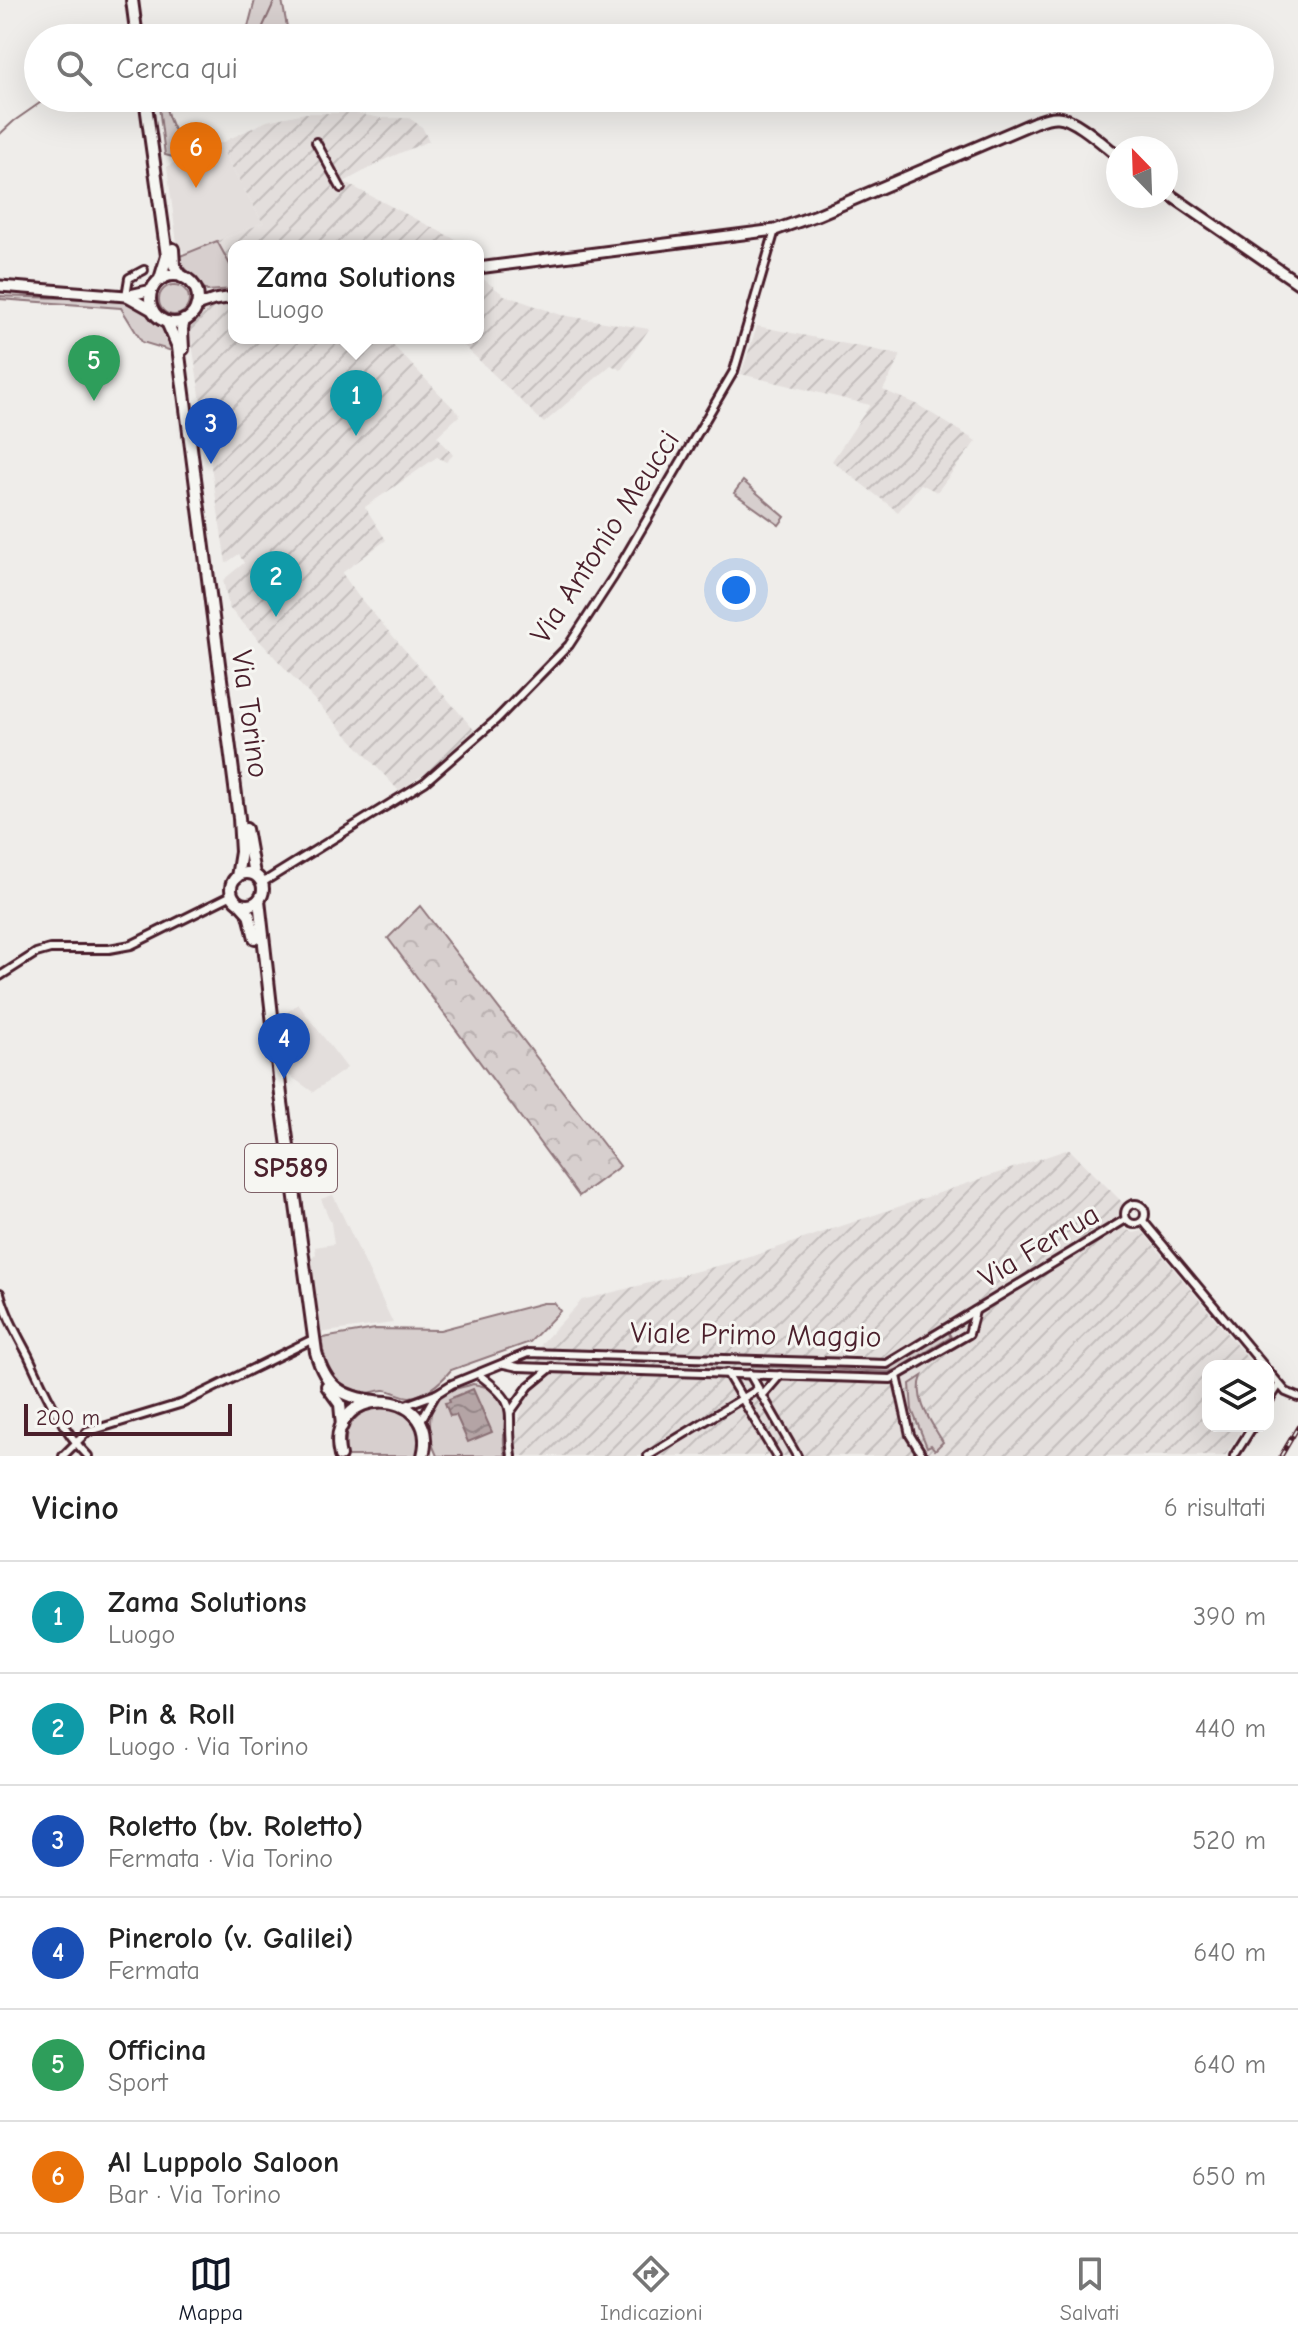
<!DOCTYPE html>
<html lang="it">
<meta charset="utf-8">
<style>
:root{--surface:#fff;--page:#f2f2f2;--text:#222;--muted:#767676;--line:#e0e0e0;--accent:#111827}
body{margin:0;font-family:"Comic Neue",sans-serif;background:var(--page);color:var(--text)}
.controls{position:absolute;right:24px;bottom:24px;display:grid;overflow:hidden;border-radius:16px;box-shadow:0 8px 32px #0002}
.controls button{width:72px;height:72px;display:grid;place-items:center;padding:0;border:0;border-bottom:2px solid var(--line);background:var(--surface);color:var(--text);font:40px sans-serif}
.compass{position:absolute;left:1106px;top:136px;width:72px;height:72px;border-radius:50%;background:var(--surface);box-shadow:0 8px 32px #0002;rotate:337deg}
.scale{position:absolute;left:24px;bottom:20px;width:208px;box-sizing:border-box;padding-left:8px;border:4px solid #4a1f2b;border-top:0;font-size:22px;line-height:28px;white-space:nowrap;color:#4a1f2b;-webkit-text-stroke:6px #f6f6f2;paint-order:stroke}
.you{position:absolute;left:736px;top:590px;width:28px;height:28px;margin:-20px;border:6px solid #fff;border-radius:50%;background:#1a73e8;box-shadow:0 0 0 12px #1a73e833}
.badge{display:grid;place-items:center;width:52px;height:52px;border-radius:50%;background:var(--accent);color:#fff;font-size:26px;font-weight:700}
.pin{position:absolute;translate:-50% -66px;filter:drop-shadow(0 2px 4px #0008)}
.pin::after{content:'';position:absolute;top:42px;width:28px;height:24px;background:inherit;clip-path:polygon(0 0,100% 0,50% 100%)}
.popup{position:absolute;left:228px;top:240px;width:256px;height:104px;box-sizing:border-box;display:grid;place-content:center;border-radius:16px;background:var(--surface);filter:drop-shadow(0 2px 6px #0005);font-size:26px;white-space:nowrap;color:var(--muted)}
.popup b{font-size:30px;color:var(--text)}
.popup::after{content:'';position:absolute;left:50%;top:100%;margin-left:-16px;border:16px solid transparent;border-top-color:var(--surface)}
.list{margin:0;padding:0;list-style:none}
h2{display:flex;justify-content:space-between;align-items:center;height:104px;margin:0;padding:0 32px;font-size:34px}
h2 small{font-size:26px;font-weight:400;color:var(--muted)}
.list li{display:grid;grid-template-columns:52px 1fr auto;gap:24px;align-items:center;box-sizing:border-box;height:112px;padding:0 32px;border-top:2px solid var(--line)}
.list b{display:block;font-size:30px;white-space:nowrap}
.list p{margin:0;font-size:26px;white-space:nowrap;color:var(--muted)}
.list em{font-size:26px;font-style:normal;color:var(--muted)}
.icon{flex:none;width:44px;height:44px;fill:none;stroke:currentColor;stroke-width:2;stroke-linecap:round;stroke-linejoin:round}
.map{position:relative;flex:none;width:1298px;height:1456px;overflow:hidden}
.search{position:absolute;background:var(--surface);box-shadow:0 8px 32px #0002;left:24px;right:24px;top:24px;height:88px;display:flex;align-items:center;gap:20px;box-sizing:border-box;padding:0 28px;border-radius:44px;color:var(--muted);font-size:30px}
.sheet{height:776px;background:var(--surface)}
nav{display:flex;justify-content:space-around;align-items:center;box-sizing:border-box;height:112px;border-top:2px solid var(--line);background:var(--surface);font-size:22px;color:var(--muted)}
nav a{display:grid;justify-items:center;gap:4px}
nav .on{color:var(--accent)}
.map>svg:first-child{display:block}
.built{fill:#e3dedc}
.industrial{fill:url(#industrial-furrows)}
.green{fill:#d7cfce;stroke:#90777c;stroke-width:2}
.forest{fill:url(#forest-crowns);stroke:#90777c;stroke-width:2}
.water{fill:url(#water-waves);stroke:#8a6f74;stroke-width:2}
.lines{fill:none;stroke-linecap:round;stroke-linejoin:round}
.stream{stroke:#8a6f74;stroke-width:2}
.street-casing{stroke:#4a1f2b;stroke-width:12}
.secondary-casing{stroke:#4a1f2b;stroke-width:15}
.primary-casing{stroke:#4a1f2b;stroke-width:16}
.street{stroke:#f6f6f2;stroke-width:6}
.secondary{stroke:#f6f6f2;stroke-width:9}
.primary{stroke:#f6f6f2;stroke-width:10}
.rail-casing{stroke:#4a1f2b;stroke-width:5}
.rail{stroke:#f6f6f2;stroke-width:2;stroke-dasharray:6;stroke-linecap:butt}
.labels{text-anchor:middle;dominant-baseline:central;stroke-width:6;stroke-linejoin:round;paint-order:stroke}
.shield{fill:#f6f6f2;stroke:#7e6067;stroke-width:2}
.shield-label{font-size:28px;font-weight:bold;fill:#4a1f2b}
.street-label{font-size:30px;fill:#4a1f2b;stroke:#f6f6f2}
</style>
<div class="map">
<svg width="1298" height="1456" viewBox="0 0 1298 1456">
<defs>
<pattern id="industrial-furrows" width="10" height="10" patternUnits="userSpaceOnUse" patternTransform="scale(2)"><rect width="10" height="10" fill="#e3dedc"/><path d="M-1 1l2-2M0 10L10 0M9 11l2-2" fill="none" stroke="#c4bebd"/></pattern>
<pattern id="forest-crowns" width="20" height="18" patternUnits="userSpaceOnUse" patternTransform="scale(2)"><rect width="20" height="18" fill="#d7cfce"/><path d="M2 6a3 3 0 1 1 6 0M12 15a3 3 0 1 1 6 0" fill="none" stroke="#bab1b1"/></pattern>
<pattern id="water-waves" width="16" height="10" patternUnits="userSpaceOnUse" patternTransform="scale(2)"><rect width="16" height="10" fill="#b4a4a5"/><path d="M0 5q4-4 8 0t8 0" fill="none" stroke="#948587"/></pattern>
</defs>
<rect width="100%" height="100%" fill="#efedea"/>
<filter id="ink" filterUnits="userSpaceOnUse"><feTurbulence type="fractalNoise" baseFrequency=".0125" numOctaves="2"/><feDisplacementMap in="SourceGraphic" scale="16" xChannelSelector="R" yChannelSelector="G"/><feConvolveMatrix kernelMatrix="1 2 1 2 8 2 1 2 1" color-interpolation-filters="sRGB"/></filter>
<g filter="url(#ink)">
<!-- built -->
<g class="built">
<polygon points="215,137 263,223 185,254 177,243 167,167"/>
<polygon points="298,1004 347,1068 313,1092 286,1073 277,1020"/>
<polygon points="333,1195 393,1323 318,1333 308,1263 316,1254 315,1247 334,1244 331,1223 321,1199"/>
</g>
<!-- industrial -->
<g class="industrial">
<polygon points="305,113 356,113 381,118 409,118 422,127 429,141 388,158 344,182 468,246 234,246 234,272 217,241 263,223 219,144 267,121"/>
<polygon points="478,275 504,295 561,315 649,329 621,370 611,365 544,423 456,338 478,338"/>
<polygon points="234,302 234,338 386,338 460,415 437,436 453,455 446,462 437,457 365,507 386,540 342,573 358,596 476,732 452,755 399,791 229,608 223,580 244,563 239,554 226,563 189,324 208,304"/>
<polygon points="757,326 901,355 883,390 918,405 976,441 937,492 921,484 898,512 832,461 870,405 741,374"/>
<polygon points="1069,1149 1123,1203 1119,1212 1119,1220 1125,1229 1134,1233 1142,1231 1254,1366 1208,1366 1208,1426 1244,1426 1225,1456 518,1456 516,1438 518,1421 542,1343 582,1300 741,1260"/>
</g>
<!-- green -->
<g class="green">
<polygon points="255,0 282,0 287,27 263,34 260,38 230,38 248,27"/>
<path d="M158 98H165C165 118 178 138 188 154L180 159 165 155Z"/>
<polygon points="217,241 234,272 234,289 207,291 182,265 180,256"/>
<circle cx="174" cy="300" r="15"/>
<path d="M0 296C45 298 89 298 134 301 152 310 173 328 172 351L142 342 121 308 0 299Z"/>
<polygon points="743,481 785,517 779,525 734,493"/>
<path d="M543 1303H554L560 1311 530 1342 451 1370C441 1382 427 1395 410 1397 402 1397 393 1391 385 1390 376 1389 366 1397 355 1393 334 1388 320 1359 317 1339L375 1329 440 1330Z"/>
<polygon points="948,1332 951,1337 896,1370 889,1372 752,1366 754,1361 892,1366"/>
<path d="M922 1376C913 1399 931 1422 943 1442L935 1450 931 1445 927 1447 912 1410 910 1384Z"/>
<path d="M473 1384C524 1392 496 1424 506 1456H437C428 1438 424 1400 448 1391 456 1388 465 1387 473 1384Z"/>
<path d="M385 1406C409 1411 426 1430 417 1456H347C341 1427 356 1409 385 1406Z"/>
</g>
<!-- forest -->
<polygon class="forest" points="420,906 620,1166 579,1196 388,938"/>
<!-- water -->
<polygon class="water" points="473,1389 492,1432 468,1442 456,1415 450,1416 445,1403 450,1402 449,1399"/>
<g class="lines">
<!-- stream -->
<g class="stream">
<polyline points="249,38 260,33 275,0"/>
<polyline points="0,134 14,121 47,98"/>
</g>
<!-- street casing -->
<g class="street-casing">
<g id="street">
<polyline points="316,142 341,188"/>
<polyline points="126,296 129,278 144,270"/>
<polyline points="262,883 425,782 497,719 569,645 614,576 734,371 775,230"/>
<polyline points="0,976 36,953 50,949 109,949 131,945 232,895"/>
<circle cx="1135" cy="1214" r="10"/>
<polyline points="1143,1221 1264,1366"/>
<path d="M0 1293C6 1315 17 1334 28 1355 44 1390 61 1429 88 1456"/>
<polyline points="504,1364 518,1367 891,1379 969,1334 975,1311"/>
<polyline points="1268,1371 1286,1392 1298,1397"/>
<polyline points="727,1373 776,1456"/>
<path d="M478 1374C523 1407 505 1409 512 1456"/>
<polyline points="750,1374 797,1456"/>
<polyline points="897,1376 910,1435 923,1456"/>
<polyline points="762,1396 780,1375"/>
<polyline points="1268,1402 1279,1385"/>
<polyline points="403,1406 436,1394 452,1384 528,1353 887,1364 1126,1219"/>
<polyline points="511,1411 529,1386 552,1367"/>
<polyline points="420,1422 436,1394"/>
<polyline points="63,1456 87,1432 183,1403 309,1341"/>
<polyline points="648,1456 758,1389"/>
<polyline points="1234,1456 1253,1426"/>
</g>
</g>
<!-- secondary casing -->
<g class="secondary-casing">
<g id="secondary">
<polyline points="1166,192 1298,283"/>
<path d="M478 268 775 230 817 215 1033 123C1041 120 1049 116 1058 117 1075 118 1104 145 1118 156"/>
<polyline points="0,286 126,296 152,290"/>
<polyline points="129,297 152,310"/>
<polyline points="196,306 214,300 234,297"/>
</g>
</g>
<!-- primary casing -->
<g class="primary-casing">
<g id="primary">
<polyline points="132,0 137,38"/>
<polyline points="145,98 167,256 160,279"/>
<polyline points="173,249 174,265 182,277"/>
<circle cx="174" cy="299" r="24"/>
<polyline points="167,322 178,347 239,818 241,852 237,877"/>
<polyline points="183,349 182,329 184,320"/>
<polyline points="246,829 254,874"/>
<circle cx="247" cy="889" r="16"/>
<path d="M259 900 281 1095 316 1352C325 1386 342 1398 376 1401"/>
<polyline points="240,904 249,914 255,938"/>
<polyline points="327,1386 340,1404 342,1426"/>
<path d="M340 1456C322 1383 442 1384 423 1456"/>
</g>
</g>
<!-- street -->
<use href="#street" class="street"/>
<!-- secondary -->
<use href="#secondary" class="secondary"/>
<!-- primary -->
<use href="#primary" class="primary"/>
<!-- rail casing -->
<g class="rail-casing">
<polyline id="rail" points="1281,1456 1298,1427"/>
</g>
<!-- rail -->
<use href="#rail" class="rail"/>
</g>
</g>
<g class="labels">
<!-- shield labels -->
<rect class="shield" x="245" y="1144" width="92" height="48" rx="6"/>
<g class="shield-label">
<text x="291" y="1168">SP589</text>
</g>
<!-- street labels -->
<g class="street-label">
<text transform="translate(605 537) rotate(-57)">Via Antonio Meucci</text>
<text transform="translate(250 714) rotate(82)">Via Torino</text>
<text transform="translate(1039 1246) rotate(-31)">Via Ferrua</text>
<text transform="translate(756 1335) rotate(1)">Viale Primo Maggio</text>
</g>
</g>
</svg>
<div class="controls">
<button><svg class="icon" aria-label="layers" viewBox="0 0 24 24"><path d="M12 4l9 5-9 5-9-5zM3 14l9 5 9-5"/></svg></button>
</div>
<svg class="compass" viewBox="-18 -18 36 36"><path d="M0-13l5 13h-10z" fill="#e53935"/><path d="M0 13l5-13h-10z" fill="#767676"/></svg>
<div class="scale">200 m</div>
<div class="you"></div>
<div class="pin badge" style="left:356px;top:436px;background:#0f9aa8">1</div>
<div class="popup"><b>Zama Solutions</b>Luogo</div>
<div class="pin badge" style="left:276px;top:617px;background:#0f9aa8">2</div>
<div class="pin badge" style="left:211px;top:464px;background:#1a4fb4">3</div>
<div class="pin badge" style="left:284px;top:1079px;background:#1a4fb4">4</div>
<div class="pin badge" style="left:94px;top:401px;background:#2e9e5b">5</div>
<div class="pin badge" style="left:196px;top:188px;background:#e8710a">6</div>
<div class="search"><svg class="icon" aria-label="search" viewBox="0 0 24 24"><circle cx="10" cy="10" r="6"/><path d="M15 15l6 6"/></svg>Cerca qui</div>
</div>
<section class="sheet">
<h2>Vicino<small>6 risultati</small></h2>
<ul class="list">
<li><span class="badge" style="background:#0f9aa8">1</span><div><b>Zama Solutions</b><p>Luogo</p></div><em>390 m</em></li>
<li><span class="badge" style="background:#0f9aa8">2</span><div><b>Pin &amp; Roll</b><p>Luogo · Via Torino</p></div><em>440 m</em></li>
<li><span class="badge" style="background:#1a4fb4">3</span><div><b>Roletto (bv. Roletto)</b><p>Fermata · Via Torino</p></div><em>520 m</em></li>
<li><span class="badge" style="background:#1a4fb4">4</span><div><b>Pinerolo (v. Galilei)</b><p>Fermata</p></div><em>640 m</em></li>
<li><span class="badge" style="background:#2e9e5b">5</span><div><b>Officina</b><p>Sport</p></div><em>640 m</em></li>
<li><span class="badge" style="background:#e8710a">6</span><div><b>Al Luppolo Saloon</b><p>Bar · Via Torino</p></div><em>650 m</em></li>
</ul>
</section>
<nav>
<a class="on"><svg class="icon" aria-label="map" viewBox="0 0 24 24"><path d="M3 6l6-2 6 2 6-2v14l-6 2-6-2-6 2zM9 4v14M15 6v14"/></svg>Mappa</a>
<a><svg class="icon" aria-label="directions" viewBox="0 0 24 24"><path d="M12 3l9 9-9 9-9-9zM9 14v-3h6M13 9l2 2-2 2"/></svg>Indicazioni</a>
<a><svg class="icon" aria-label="saved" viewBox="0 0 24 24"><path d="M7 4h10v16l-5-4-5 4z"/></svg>Salvati</a>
</nav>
